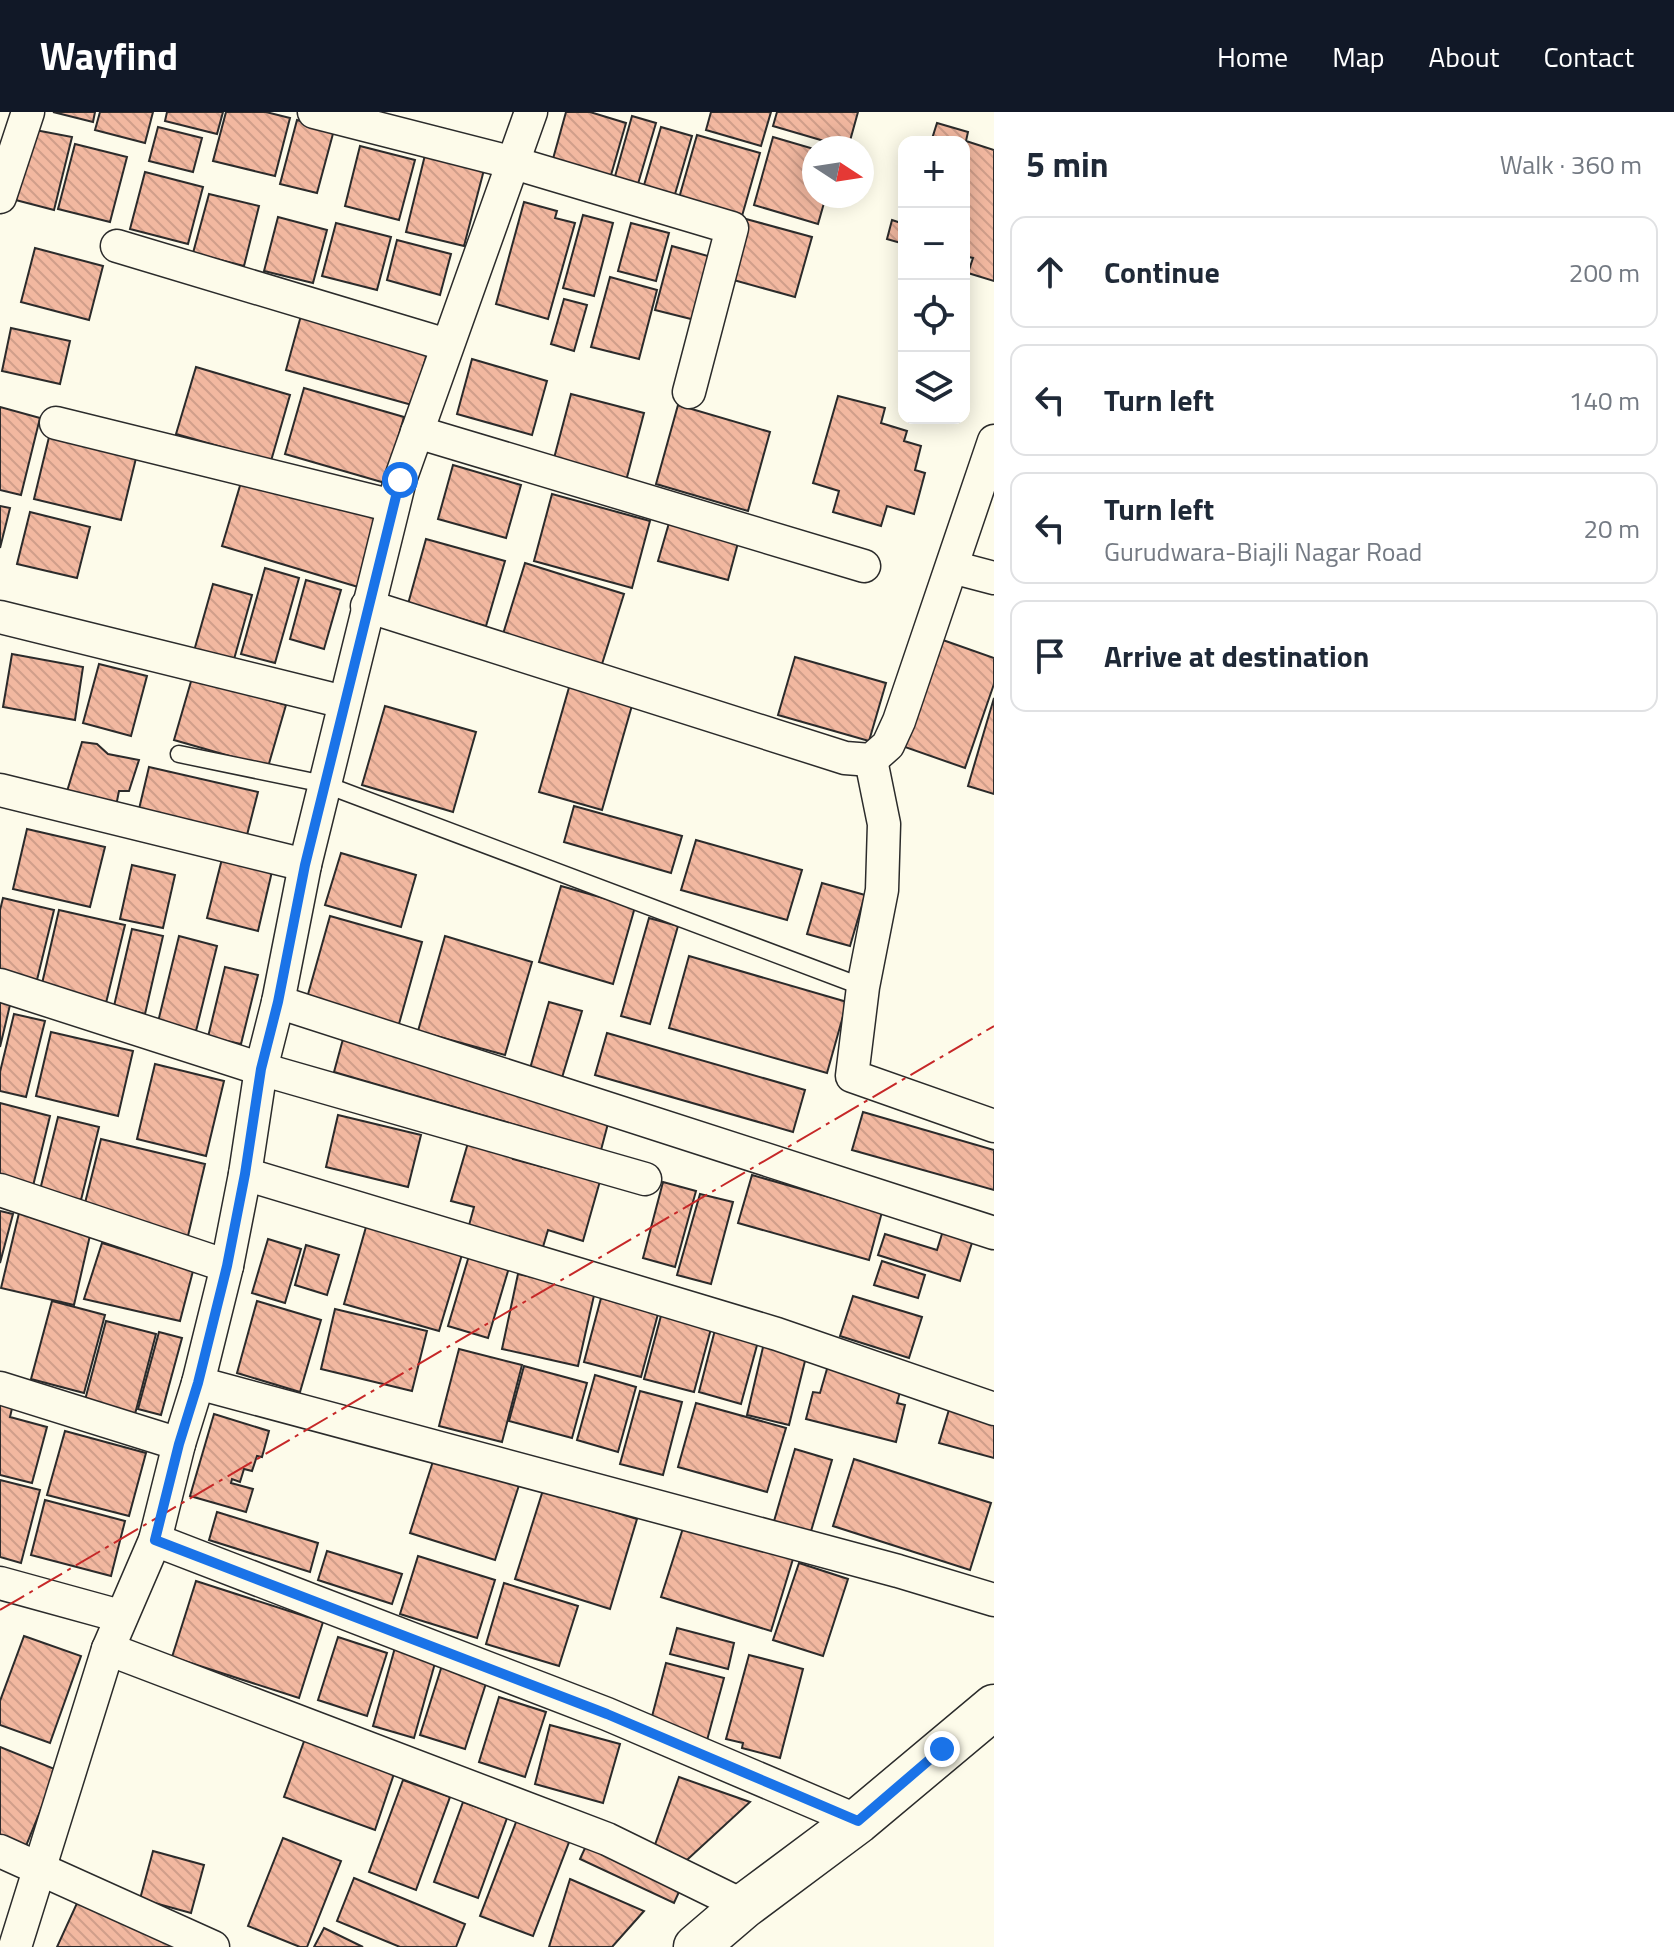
<!DOCTYPE html>
<meta charset="utf-8">
<style>
:root{--surface:#fff;--page:#f2f2f3;--text:#1f2937;--muted:#747a83;--line:#e0e1e3;--accent:#111827}
body{margin:0;font-family:"Titillium Web",sans-serif;background:var(--page);color:var(--text)}
.controls{position:absolute;right:24px;top:24px;display:grid;overflow:hidden;border-radius:16px;box-shadow:0 4px 20px #0003}
.controls button{width:72px;height:72px;display:grid;place-items:center;padding:0;border:0;border-bottom:2px solid var(--line);background:var(--surface);color:var(--text);font:40px sans-serif}
.compass{position:absolute;left:802px;top:24px;width:72px;height:72px;border-radius:50%;background:var(--surface);box-shadow:0 4px 20px #0003;rotate:102deg}
.stop{position:absolute;width:24px;height:24px;margin:-18px;border:6px solid #1a73e8;border-radius:50%;background:#fff}
.stop.end{background:#1a73e8;border-color:#fff;box-shadow:0 2px 8px #0008}
.list{margin:0;padding:0;list-style:none}
h2{display:flex;justify-content:space-between;align-items:center;height:104px;margin:0;padding:0 32px;font-size:34px}
h2 small{font-size:26px;font-weight:400;color:var(--muted)}
.list li{display:grid;grid-template-columns:52px 1fr auto;gap:24px;align-items:center;box-sizing:border-box;height:112px;margin:0 16px 16px;padding:0 16px;border:2px solid var(--line);border-radius:16px}
.list b{display:block;font-size:30px;white-space:nowrap}
.list p{margin:0;font-size:26px;white-space:nowrap;color:var(--muted)}
.list em{font-size:26px;font-style:normal;color:var(--muted)}
.icon{flex:none;width:44px;height:44px;fill:none;stroke:currentColor;stroke-width:2;stroke-linecap:round;stroke-linejoin:round}
.map{position:relative;flex:none;width:994px;height:1835px;overflow:hidden}
header{display:flex;align-items:center;gap:48px;box-sizing:border-box;height:112px;padding:0 40px;background:var(--accent);color:#fff}
header strong{font-size:38px}
nav{display:flex;gap:44px;margin-inline-start:auto;font-size:28px}
main{display:flex}
aside{flex:1;background:var(--surface)}
.map>svg:first-child{display:block}
.building{fill:url(#building-back-hatch);stroke:#2b2b2b;stroke-width:2}
.lines{fill:none;stroke-linecap:round;stroke-linejoin:round}
.service-casing{stroke:#2b2b2b;stroke-width:19}
.minor-casing{stroke:#2b2b2b;stroke-width:35}
.secondary-casing{stroke:#2b2b2b;stroke-width:47}
.service{stroke:#fdfbea;stroke-width:16}
.minor{stroke:#fdfbea;stroke-width:32}
.secondary{stroke:#fdfbea;stroke-width:44}
.power{stroke:#c62828;stroke-width:2;stroke-dasharray:28 6 4 6;stroke-linecap:butt}
.route{stroke:#1a73e8;stroke-width:10}
</style>
<header>
<strong>Wayfind</strong>
<nav><a>Home</a><a>Map</a><a>About</a><a>Contact</a></nav>
</header>
<main>
<div class="map">
<svg width="994" height="1835" viewBox="0 0 994 1835">
<defs>
<pattern id="building-back-hatch" width="6" height="6" patternUnits="userSpaceOnUse" patternTransform="scale(2)"><rect width="6" height="6" fill="#f2b8a0"/><path d="M-1 5l2 2M0 0l6 6M5-1l2 2" fill="none" stroke="#d09e8a"/></pattern>
</defs>
<rect width="100%" height="100%" fill="#fdfbea"/>
<!-- building -->
<g class="building">
<polygon points="53,0 95,0 93,10"/>
<polygon points="100,0 153,0 145,31 95,18"/>
<polygon points="167,0 223,0 217,22 165,9"/>
<polygon points="226,0 266,0 290,6 275,64 213,49"/>
<polygon points="566,0 590,0 626,11 609,70 551,54"/>
<polygon points="711,0 771,0 761,34 706,18"/>
<polygon points="777,0 858,0 848,36 773,14"/>
<polygon points="632,4 656,11 635,82 612,75"/>
<polygon points="297,8 334,18 317,81 280,72"/>
<polygon points="937,11 968,20 966,29 994,38 994,169 968,161 973,146 965,144 964,146 964,30 931,30"/>
<polygon points="158,15 202,26 193,60 149,49"/>
<polygon points="661,15 692,24 673,89 642,80"/>
<polygon points="30,17 72,25 54,98 8,86"/>
<polygon points="697,23 760,41 742,104 679,86"/>
<polygon points="773,25 814,37 814,84 826,84 818,112 754,93"/>
<polygon points="75,32 127,45 110,110 58,97"/>
<polygon points="360,34 415,48 399,108 345,94"/>
<polygon points="426,39 485,54 464,134 406,120"/>
<polygon points="145,60 203,75 188,132 130,117"/>
<polygon points="209,82 259,94 244,154 193,141"/>
<polygon points="524,90 557,99 555,106 575,111 548,207 496,192"/>
<polygon points="583,103 613,111 594,184 563,176"/>
<polygon points="278,105 327,118 313,171 264,159"/>
<polygon points="746,107 812,125 795,185 730,167"/>
<polygon points="892,108 904,112 904,132 887,127"/>
<polygon points="336,111 391,125 377,178 322,164"/>
<polygon points="631,111 669,121 656,169 618,159"/>
<polygon points="397,128 451,142 440,183 387,168"/>
<polygon points="672,134 715,146 699,209 655,198"/>
<polygon points="35,136 103,154 89,208 21,190"/>
<polygon points="610,165 657,178 639,247 591,235"/>
<polygon points="564,187 587,193 574,239 551,232"/>
<polygon points="302,200 429,235 412,293 286,258"/>
<polygon points="11,216 70,229 60,272 2,259"/>
<polygon points="472,247 547,269 532,323 457,302"/>
<polygon points="196,255 290,283 271,349 176,322"/>
<polygon points="304,276 404,305 385,371 285,342"/>
<polygon points="571,282 644,301 626,369 553,350"/>
<polygon points="838,284 885,296 881,311 907,319 904,329 921,334 915,358 925,361 914,402 887,394 881,414 833,400 839,379 813,371"/>
<polygon points="678,293 770,320 748,399 656,372"/>
<polygon points="0,295 40,306 21,383 0,378"/>
<polygon points="50,321 137,342 121,408 34,387"/>
<polygon points="453,353 521,373 506,426 438,407"/>
<polygon points="242,367 378,407 358,475 222,434"/>
<polygon points="552,382 650,409 632,476 534,449"/>
<polygon points="0,394 10,396 0,436"/>
<polygon points="30,400 90,415 77,466 17,452"/>
<polygon points="669,411 738,431 728,468 658,449"/>
<polygon points="426,427 505,449 486,514 408,492"/>
<polygon points="525,451 624,482 602,552 503,522"/>
<polygon points="265,456 299,466 275,551 241,542"/>
<polygon points="306,468 341,478 324,537 290,527"/>
<polygon points="213,472 252,483 231,558 192,546"/>
<polygon points="940,527 994,546 994,572 965,656 902,634"/>
<polygon points="12,542 83,555 75,608 3,595"/>
<polygon points="795,545 886,571 869,629 778,603"/>
<polygon points="99,552 147,564 131,624 83,611"/>
<polygon points="192,566 286,593 268,655 174,628"/>
<polygon points="570,572 633,590 602,698 539,680"/>
<polygon points="994,586 994,682 968,674"/>
<polygon points="385,594 476,620 453,700 362,673"/>
<polygon points="82,630 97,632 108,642 139,648 129,679 119,679 115,699 65,686"/>
<polygon points="149,655 258,680 247,723 139,697"/>
<polygon points="574,694 682,724 671,761 564,730"/>
<polygon points="27,717 105,735 90,795 13,777"/>
<polygon points="696,728 802,758 787,808 681,778"/>
<polygon points="224,739 274,751 258,819 207,806"/>
<polygon points="341,741 416,763 401,815 325,793"/>
<polygon points="132,753 175,763 163,816 120,807"/>
<polygon points="822,771 865,783 850,834 807,822"/>
<polygon points="561,774 635,795 613,872 539,850"/>
<polygon points="3,786 54,798 36,872 0,863 0,798"/>
<polygon points="59,798 125,813 106,891 41,876"/>
<polygon points="330,804 422,830 397,919 305,893"/>
<polygon points="649,806 678,814 650,912 621,904"/>
<polygon points="132,817 163,824 145,902 114,894"/>
<polygon points="179,824 217,834 196,919 158,910"/>
<polygon points="445,824 532,850 505,943 418,919"/>
<polygon points="689,844 847,890 827,961 669,916"/>
<polygon points="225,855 258,863 241,932 208,925"/>
<polygon points="0,890 10,893 0,935"/>
<polygon points="549,890 582,899 561,969 529,960"/>
<polygon points="14,902 45,909 26,985 0,979 0,960"/>
<polygon points="51,920 133,939 118,1004 36,984"/>
<polygon points="607,921 805,978 793,1020 595,963"/>
<polygon points="343,927 610,1004 601,1038 334,960"/>
<polygon points="155,952 224,969 206,1044 137,1027"/>
<polygon points="0,991 50,1004 33,1074 0,1066"/>
<polygon points="863,1000 994,1038 994,1078 852,1038"/>
<polygon points="338,1003 421,1023 408,1075 326,1055"/>
<polygon points="58,1005 99,1015 81,1088 40,1078"/>
<polygon points="470,1024 516,1038 513,1047 562,1060 564,1051 602,1062 583,1129 548,1118 540,1145 466,1124 474,1095 451,1089"/>
<polygon points="101,1027 205,1052 187,1128 82,1103"/>
<polygon points="752,1063 882,1100 869,1148 738,1111"/>
<polygon points="663,1070 696,1079 675,1155 643,1146"/>
<polygon points="700,1082 733,1090 711,1172 677,1163"/>
<polygon points="0,1099 13,1102 0,1151"/>
<polygon points="19,1101 91,1119 74,1193 1,1176"/>
<polygon points="368,1108 464,1136 439,1219 344,1192"/>
<polygon points="946,1109 976,1118 960,1169 878,1143 885,1122 937,1138"/>
<polygon points="268,1127 301,1137 285,1191 252,1181"/>
<polygon points="102,1131 193,1159 180,1209 84,1187"/>
<polygon points="306,1133 339,1143 327,1183 295,1173"/>
<polygon points="471,1137 511,1149 488,1226 448,1214"/>
<polygon points="882,1149 925,1163 918,1186 874,1173"/>
<polygon points="518,1162 595,1179 578,1254 502,1237"/>
<polygon points="853,1184 922,1205 909,1246 840,1224"/>
<polygon points="601,1186 658,1202 641,1265 584,1250"/>
<polygon points="52,1189 105,1203 84,1281 31,1267"/>
<polygon points="257,1189 321,1208 300,1280 237,1261"/>
<polygon points="335,1197 427,1219 412,1279 321,1257"/>
<polygon points="662,1200 712,1213 694,1280 644,1267"/>
<polygon points="106,1209 156,1222 135,1302 85,1288"/>
<polygon points="716,1214 759,1226 741,1292 699,1280"/>
<polygon points="159,1220 182,1226 161,1303 138,1297"/>
<polygon points="764,1231 807,1241 789,1313 747,1303"/>
<polygon points="459,1237 522,1253 502,1330 439,1314"/>
<polygon points="829,1250 903,1269 897,1291 905,1293 896,1330 806,1307 813,1280 820,1281"/>
<polygon points="524,1254 587,1271 572,1326 509,1309"/>
<polygon points="595,1263 636,1275 618,1340 577,1328"/>
<polygon points="640,1279 682,1290 663,1363 620,1352"/>
<polygon points="0,1289 13,1292 10,1305 47,1315 32,1371 0,1363"/>
<polygon points="696,1291 786,1316 767,1380 678,1355"/>
<polygon points="951,1291 994,1303 994,1346 939,1331"/>
<polygon points="214,1302 269,1319 262,1345 257,1344 252,1359 244,1357 240,1370 232,1367 231,1371 253,1377 246,1400 190,1384"/>
<polygon points="65,1319 146,1341 129,1404 47,1383"/>
<polygon points="795,1337 832,1348 809,1426 772,1416"/>
<polygon points="436,1340 521,1367 495,1448 410,1421"/>
<polygon points="854,1347 991,1391 970,1458 833,1414"/>
<polygon points="0,1368 40,1378 21,1451 0,1445"/>
<polygon points="543,1378 637,1407 610,1497 515,1467"/>
<polygon points="45,1388 125,1409 111,1464 31,1443"/>
<polygon points="217,1400 318,1431 310,1460 209,1428"/>
<polygon points="684,1413 793,1447 771,1519 661,1485"/>
<polygon points="327,1439 402,1462 392,1492 318,1468"/>
<polygon points="418,1444 495,1468 477,1526 400,1502"/>
<polygon points="799,1451 848,1467 823,1544 773,1528"/>
<polygon points="196,1469 323,1510 299,1586 172,1545"/>
<polygon points="504,1471 578,1494 559,1554 486,1532"/>
<polygon points="677,1516 734,1531 728,1557 670,1542"/>
<polygon points="24,1524 81,1544 50,1631 0,1613 0,1589"/>
<polygon points="338,1525 387,1541 367,1604 318,1588"/>
<polygon points="396,1532 437,1544 414,1626 373,1614"/>
<polygon points="749,1543 803,1557 780,1646 742,1636 743,1631 726,1627"/>
<polygon points="444,1547 489,1562 465,1637 420,1623"/>
<polygon points="666,1551 724,1566 706,1632 650,1612"/>
<polygon points="499,1585 546,1600 525,1665 479,1650"/>
<polygon points="550,1613 620,1632 603,1691 535,1672"/>
<polygon points="307,1621 397,1653 375,1718 284,1685"/>
<polygon points="0,1635 57,1658 26,1734 0,1724"/>
<polygon points="679,1665 750,1690 676,1758 651,1744"/>
<polygon points="403,1668 450,1685 416,1778 369,1760"/>
<polygon points="463,1690 507,1706 478,1786 434,1770"/>
<polygon points="518,1705 571,1725 533,1824 480,1804"/>
<polygon points="590,1725 684,1769 674,1791 580,1747"/>
<polygon points="283,1726 341,1749 307,1835 300,1835 248,1814"/>
<polygon points="153,1739 204,1753 191,1801 140,1787"/>
<polygon points="354,1766 465,1812 456,1835 400,1835 337,1809"/>
<polygon points="570,1767 644,1799 612,1835 549,1835"/>
<polygon points="83,1778 206,1835 57,1835"/>
<polygon points="324,1816 363,1835 314,1835"/>
</g>
<g class="lines">
<!-- service casing -->
<g class="service-casing">
<polyline id="service" points="179,642 324,672 863,875"/>
</g>
<!-- minor casing -->
<g class="minor-casing">
<g id="minor">
<polyline points="314,0 514,51 732,116 689,280"/>
<polyline points="0,85 28,0"/>
<polyline points="117,134 447,233"/>
<polyline points="56,311 393,394"/>
<polyline points="417,320 864,454"/>
<polyline points="952,455 994,466"/>
<polyline points="367,494 845,646 871,648 888,633 899,609 994,329"/>
<polyline points="0,505 344,590"/>
<polyline points="871,648 884,712 882,778 863,875 852,964 994,1014"/>
<polyline points="0,678 305,753"/>
<polyline points="0,873 261,957 645,1067"/>
<polyline points="278,890 994,1121"/>
<polyline points="245,1062 777,1222 994,1297"/>
<polyline points="0,1078 227,1154"/>
<polyline points="198,1271 898,1459 994,1488"/>
<polyline points="0,1276 179,1332"/>
<polyline points="155,1428 607,1602 858,1709"/>
<polyline points="0,1471 120,1504"/>
<polyline points="108,1537 607,1727 744,1794"/>
<polyline points="0,1739 213,1835"/>
<polyline points="15,1835 108,1537 155,1428 179,1332 198,1271 227,1154 245,1062 261,957 278,890 305,753 400,368 531,0"/>
</g>
</g>
<!-- secondary casing -->
<g class="secondary-casing">
<polyline id="secondary" points="696,1835 744,1794 858,1709 994,1595"/>
</g>
<!-- service -->
<use href="#service" class="service"/>
<!-- minor -->
<use href="#minor" class="minor"/>
<!-- secondary -->
<use href="#secondary" class="secondary"/>
<!-- power -->
<polyline class="power" points="0,1498 994,914"/>
</g>
<g class="lines">
<!-- route -->
<polyline class="route" points="400,368 305,753 278,890 261,957 245,1062 227,1154 198,1271 179,1332 155,1428 607,1602 858,1709 942,1637"/>
</g>
</svg>
<div class="controls">
<button>+</button>
<button>−</button>
<button><svg class="icon" aria-label="locate" viewBox="0 0 24 24"><circle cx="12" cy="12" r="6"/><path d="M12 2v4M12 18v4M2 12h4M18 12h4"/></svg></button>
<button><svg class="icon" aria-label="layers" viewBox="0 0 24 24"><path d="M12 4l9 5-9 5-9-5zM3 14l9 5 9-5"/></svg></button>
</div>
<svg class="compass" viewBox="-18 -18 36 36"><path d="M0-13l5 13h-10z" fill="#e53935"/><path d="M0 13l5-13h-10z" fill="#747a83"/></svg>
<div class="stop" style="left:400px;top:368px"></div>
<div class="stop end" style="left:942px;top:1637px"></div>
</div>
<aside>
<h2>5 min<small>Walk · 360 m</small></h2>
<ul class="list">
<li><svg class="icon" aria-label="ahead" viewBox="0 0 24 24"><path d="M12 20V5M6 11l6-6 6 6"/></svg><div><b>Continue</b></div><em>200 m</em></li>
<li><svg class="icon" aria-label="left" viewBox="0 0 24 24"><path d="M17 20v-9H6M10 6l-5 5 5 5"/></svg><div><b>Turn left</b></div><em>140 m</em></li>
<li><svg class="icon" aria-label="left" viewBox="0 0 24 24"><path d="M17 20v-9H6M10 6l-5 5 5 5"/></svg><div><b>Turn left</b><p>Gurudwara-Biajli Nagar Road</p></div><em>20 m</em></li>
<li><svg class="icon" aria-label="arrive" viewBox="0 0 24 24"><path d="M6 21V4h12l-3 4 3 4H6"/></svg><div><b>Arrive at destination</b></div></li>
</ul>
</aside>
</main>
